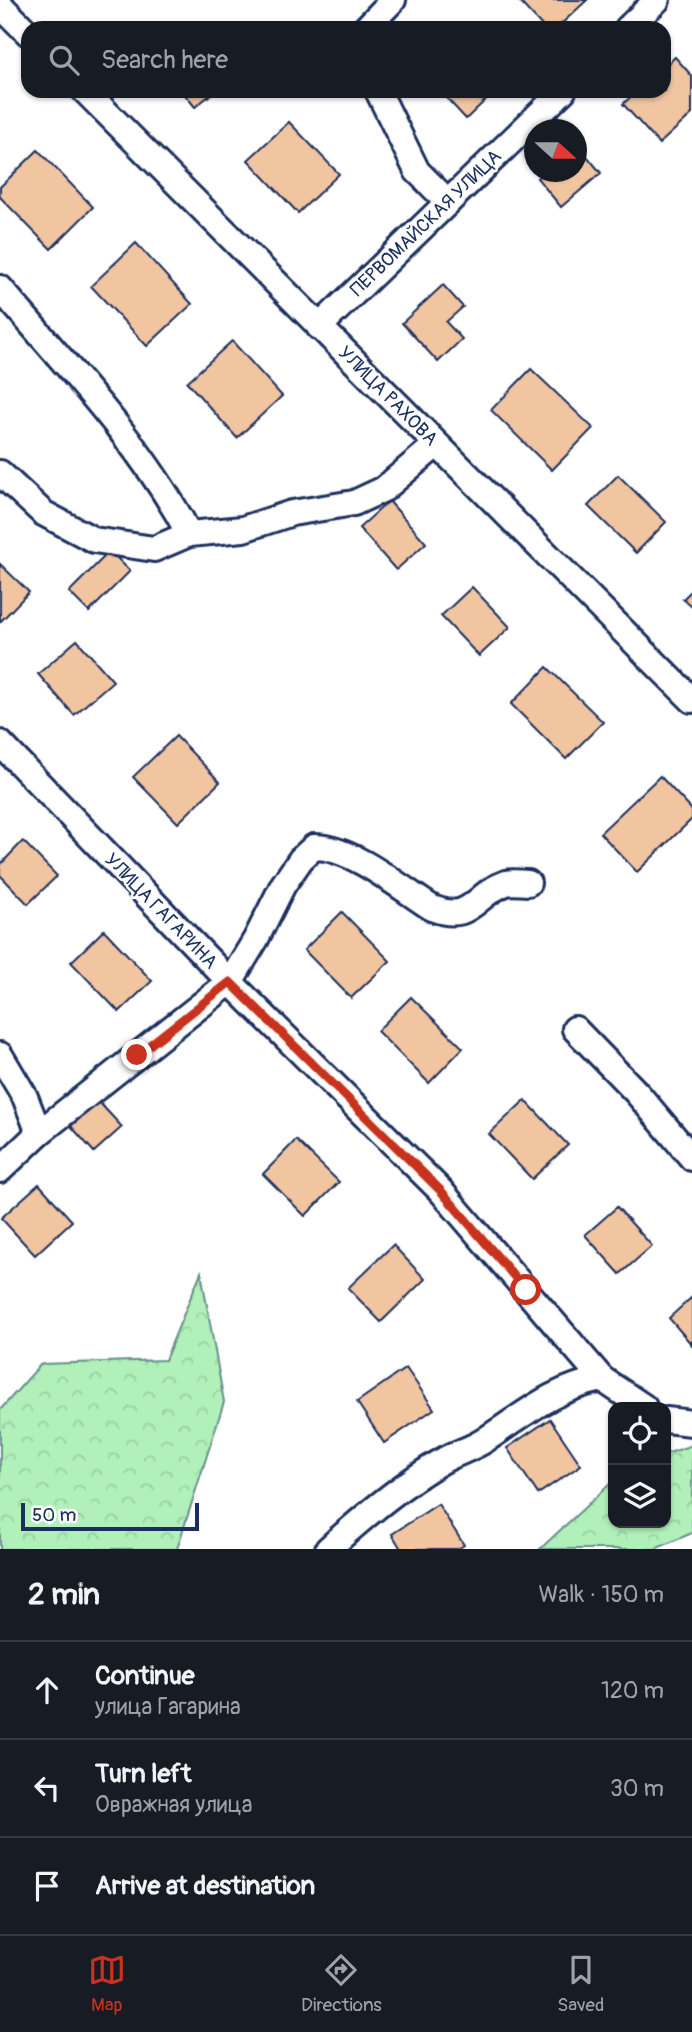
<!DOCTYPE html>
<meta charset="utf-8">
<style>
:root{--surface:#171b24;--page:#20242c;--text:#f1f3f6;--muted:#9ea1a6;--line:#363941;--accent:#c8321e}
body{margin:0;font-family:Pangolin,sans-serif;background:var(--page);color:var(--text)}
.controls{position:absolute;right:21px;bottom:21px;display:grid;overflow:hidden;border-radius:14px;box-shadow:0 2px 5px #0004}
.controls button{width:63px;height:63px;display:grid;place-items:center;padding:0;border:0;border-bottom:2px solid var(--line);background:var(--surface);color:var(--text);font:35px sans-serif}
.compass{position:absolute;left:524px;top:119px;width:63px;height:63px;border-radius:50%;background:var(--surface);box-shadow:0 2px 5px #0004;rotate:111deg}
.scale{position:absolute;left:21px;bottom:18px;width:178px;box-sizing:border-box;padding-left:7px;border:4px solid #1b2f5e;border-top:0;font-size:19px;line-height:24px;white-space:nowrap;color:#1b2f5e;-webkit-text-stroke:5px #fff;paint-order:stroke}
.stop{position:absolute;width:21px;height:21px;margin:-16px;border:5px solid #c8321e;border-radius:50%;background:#fff}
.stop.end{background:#c8321e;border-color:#fff;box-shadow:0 2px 7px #0008}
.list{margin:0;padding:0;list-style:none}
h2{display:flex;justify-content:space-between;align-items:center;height:91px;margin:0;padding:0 28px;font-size:30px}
h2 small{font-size:23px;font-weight:400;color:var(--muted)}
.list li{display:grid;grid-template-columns:46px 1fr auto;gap:21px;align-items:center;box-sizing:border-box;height:98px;padding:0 28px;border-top:2px solid var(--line)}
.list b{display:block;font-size:26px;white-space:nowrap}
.list p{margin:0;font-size:23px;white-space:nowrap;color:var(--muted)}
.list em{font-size:23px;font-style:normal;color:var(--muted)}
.icon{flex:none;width:38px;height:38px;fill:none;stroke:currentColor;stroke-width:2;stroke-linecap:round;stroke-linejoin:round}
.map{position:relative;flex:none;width:692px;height:1549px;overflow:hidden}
.search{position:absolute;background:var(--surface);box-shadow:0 2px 5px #0004;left:21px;right:21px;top:21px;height:77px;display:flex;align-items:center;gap:18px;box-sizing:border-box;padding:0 24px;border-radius:21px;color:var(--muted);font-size:26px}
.sheet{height:385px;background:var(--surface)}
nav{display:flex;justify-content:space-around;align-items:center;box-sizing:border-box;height:98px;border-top:2px solid var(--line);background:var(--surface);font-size:19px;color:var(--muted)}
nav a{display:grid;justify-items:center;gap:4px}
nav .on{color:var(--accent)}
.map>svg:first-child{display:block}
.forest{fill:url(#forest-crowns);stroke:#66908b;stroke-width:2}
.building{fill:#f2c5a1;stroke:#1b2f5e;stroke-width:2}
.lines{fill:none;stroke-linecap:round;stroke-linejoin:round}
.minor-casing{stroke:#1b2f5e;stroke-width:30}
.minor{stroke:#fff;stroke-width:24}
.route{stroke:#c8321e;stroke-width:9}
.labels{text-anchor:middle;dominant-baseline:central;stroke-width:5;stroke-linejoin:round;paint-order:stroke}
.street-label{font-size:19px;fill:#1b2f5e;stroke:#fff}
</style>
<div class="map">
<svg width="692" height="1549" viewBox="0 0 692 1549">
<defs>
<pattern id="forest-crowns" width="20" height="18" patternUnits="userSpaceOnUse" patternTransform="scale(1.75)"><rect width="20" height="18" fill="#b1f0b8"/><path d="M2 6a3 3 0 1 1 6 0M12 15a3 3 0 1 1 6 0" fill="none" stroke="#98cea1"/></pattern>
</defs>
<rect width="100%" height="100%" fill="#fff"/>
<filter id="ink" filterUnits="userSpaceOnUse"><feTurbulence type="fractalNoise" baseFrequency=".0143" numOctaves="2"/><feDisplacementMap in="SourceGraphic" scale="14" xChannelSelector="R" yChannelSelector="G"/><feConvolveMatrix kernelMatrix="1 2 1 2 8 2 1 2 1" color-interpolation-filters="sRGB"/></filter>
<g filter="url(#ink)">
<!-- forest -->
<g class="forest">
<polygon points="201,1272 224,1402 177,1549 0,1549 0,1410 41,1364 165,1360"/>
<polygon points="692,1445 692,1533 655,1549 540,1549 613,1481 613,1523 666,1523 666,1454"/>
</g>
<!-- building -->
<g class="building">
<polygon points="518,0 587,0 557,28 544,28"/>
<polygon points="675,57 692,76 692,114 659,144 623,104 637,91 664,91 664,67"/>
<polygon points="182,91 215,91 195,107"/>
<polygon points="440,91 495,91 466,119"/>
<polygon points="289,122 339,174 298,213 248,160"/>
<polygon points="577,144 601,173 561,207 537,178 545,172 576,172"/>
<polygon points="38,150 93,207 51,249 0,197 0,187"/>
<polygon points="136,243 192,304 147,346 91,286"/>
<polygon points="443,285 463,307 446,322 462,339 438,362 402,323"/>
<polygon points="232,341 282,396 237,438 187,382"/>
<polygon points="531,369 593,428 552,470 491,410"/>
<polygon points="618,475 666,522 636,553 588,506"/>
<polygon points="389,501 426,543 396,570 359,528"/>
<polygon points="110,551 130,571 89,612 69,592"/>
<polygon points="0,564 29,592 0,622"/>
<polygon points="472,587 510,627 479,656 441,616"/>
<polygon points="692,590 692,607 683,599"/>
<polygon points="77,640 113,681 74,715 38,674"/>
<polygon points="547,667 603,722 566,759 511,704"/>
<polygon points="176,736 220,782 178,823 133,777"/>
<polygon points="660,776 692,810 692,819 637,872 600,833"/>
<polygon points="23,841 57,876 28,904 0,875 0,865"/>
<polygon points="342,912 390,961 351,998 304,950"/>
<polygon points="104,930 152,981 119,1012 71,962"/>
<polygon points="411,997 463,1048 429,1083 377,1031"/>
<polygon points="525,1100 568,1145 532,1179 489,1134"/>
<polygon points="98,1101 122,1127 94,1152 71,1126"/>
<polygon points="296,1140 339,1182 305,1216 263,1174"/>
<polygon points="39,1184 72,1221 35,1255 1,1218"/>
<polygon points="617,1207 652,1246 620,1274 585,1235"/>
<polygon points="393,1245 425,1279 381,1322 348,1288"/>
<polygon points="692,1297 692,1345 669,1318"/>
<polygon points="406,1368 434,1409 384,1443 357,1402"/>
<polygon points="550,1419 581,1465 538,1494 507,1448"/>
<polygon points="438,1504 464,1545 458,1549 401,1549 392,1534"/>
</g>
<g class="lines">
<!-- minor casing -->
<g class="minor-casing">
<g id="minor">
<polyline points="0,5 28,33"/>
<polyline points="366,28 393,0"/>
<polyline points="628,28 657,0"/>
<polyline points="85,91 692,700"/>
<polyline points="378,91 417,171 448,202"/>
<path d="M0 288C66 366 141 443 189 534"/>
<polyline points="319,327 563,91"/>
<polyline points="0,473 43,513 94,540 154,549 189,534 243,529 292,513 354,503 384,489 436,445"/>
<polyline points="0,743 230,982 441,1191 602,1379 644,1407"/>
<polyline points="575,1029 637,1093 692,1158"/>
<polyline points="0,1055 25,1097 39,1133"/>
<path d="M0 1170 39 1133 230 982 256 939 283 885 301 859 314 847C352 847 399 887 432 908 472 924 474 894 506 883 513 881 521 883 528 883"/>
<polyline points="666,1420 692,1423"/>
<path d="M328 1549C363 1517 401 1485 442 1461 455 1453 472 1449 485 1440 527 1413 550 1390 602 1379"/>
</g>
</g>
<!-- minor -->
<use href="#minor" class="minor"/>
</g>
</g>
<g class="lines" filter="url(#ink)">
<!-- route -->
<polyline class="route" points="137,1055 230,982 441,1191 526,1290"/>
</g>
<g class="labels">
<!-- street labels -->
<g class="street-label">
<text transform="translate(426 223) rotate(-44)">ПЕРВОМАЙСКАЯ УЛИЦА</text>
<text transform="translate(388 396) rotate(45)">УЛИЦА РАХОВА</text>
<text transform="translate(161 911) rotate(46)">УЛИЦА ГАГАРИНА</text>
</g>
</g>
</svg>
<div class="controls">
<button><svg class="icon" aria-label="locate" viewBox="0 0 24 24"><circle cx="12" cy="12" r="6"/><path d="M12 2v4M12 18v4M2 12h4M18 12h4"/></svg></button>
<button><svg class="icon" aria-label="layers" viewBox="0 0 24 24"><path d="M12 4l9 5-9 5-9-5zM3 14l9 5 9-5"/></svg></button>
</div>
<svg class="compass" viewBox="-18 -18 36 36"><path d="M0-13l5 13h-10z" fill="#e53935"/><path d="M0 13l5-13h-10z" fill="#9ea1a6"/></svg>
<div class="scale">50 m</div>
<div class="stop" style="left:526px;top:1290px"></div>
<div class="stop end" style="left:137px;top:1055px"></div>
<div class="search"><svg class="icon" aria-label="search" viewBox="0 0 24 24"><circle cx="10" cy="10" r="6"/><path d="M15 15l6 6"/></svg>Search here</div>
</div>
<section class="sheet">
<h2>2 min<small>Walk · 150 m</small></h2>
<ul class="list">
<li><svg class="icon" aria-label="ahead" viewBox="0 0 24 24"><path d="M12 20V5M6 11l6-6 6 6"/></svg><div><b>Continue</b><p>улица Гагарина</p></div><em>120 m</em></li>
<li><svg class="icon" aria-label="left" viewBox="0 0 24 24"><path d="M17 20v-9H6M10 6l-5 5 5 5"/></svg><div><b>Turn left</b><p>Овражная улица</p></div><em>30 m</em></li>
<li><svg class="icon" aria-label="arrive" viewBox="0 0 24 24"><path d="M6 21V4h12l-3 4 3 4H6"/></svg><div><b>Arrive at destination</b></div></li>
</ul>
</section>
<nav>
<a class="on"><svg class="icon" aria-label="map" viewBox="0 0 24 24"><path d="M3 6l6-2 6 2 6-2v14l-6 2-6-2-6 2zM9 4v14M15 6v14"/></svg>Map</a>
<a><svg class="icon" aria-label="directions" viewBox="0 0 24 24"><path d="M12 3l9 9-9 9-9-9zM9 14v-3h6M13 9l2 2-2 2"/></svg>Directions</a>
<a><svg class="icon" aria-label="saved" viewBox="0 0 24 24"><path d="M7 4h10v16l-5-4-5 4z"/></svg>Saved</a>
</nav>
